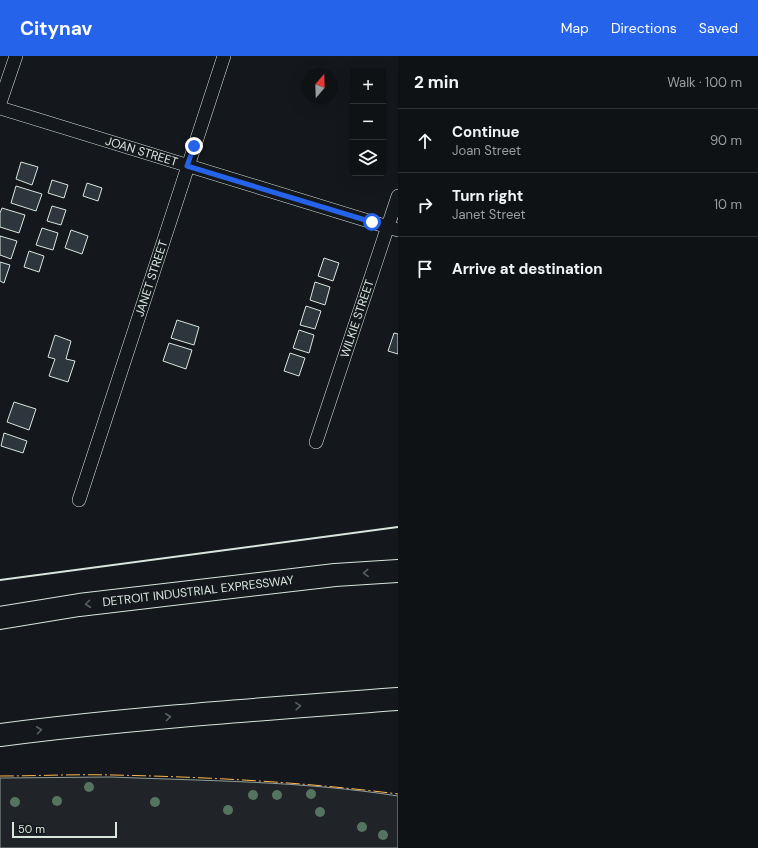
<!DOCTYPE html>
<meta charset="utf-8">
<style>
:root{--surface:#0f1215;--page:#181b1e;--text:#f1f3f6;--muted:#9b9ea0;--line:#2f3234;--accent:#2563eb}
body{margin:0;font-family:"DM Sans",sans-serif;background:var(--page);color:var(--text)}
.controls{position:absolute;right:12px;top:12px;display:grid;overflow:hidden;border-radius:4px;box-shadow:0 4px 16px #0002}
.controls button{width:36px;height:36px;display:grid;place-items:center;padding:0;border:0;border-bottom:1px solid var(--line);background:var(--surface);color:var(--text);font:20px sans-serif}
.compass{position:absolute;left:302px;top:12px;width:36px;height:36px;border-radius:50%;background:var(--surface);box-shadow:0 4px 16px #0002;rotate:19deg}
.scale{position:absolute;left:12px;bottom:10px;width:105px;box-sizing:border-box;padding-left:4px;border:2px solid #d8e6dc;border-top:0;font-size:11px;line-height:14px;white-space:nowrap;color:#d8e6dc;-webkit-text-stroke:3px #14181c;paint-order:stroke}
.stop{position:absolute;width:12px;height:12px;margin:-9px;border:3px solid #2563eb;border-radius:50%;background:#fff}
.stop.end{background:#2563eb;border-color:#fff;box-shadow:0 1px 4px #0008}
.list{margin:0;padding:0;list-style:none}
h2{display:flex;justify-content:space-between;align-items:center;height:52px;margin:0;padding:0 16px;font-size:17px}
h2 small{font-size:13px;font-weight:400;color:var(--muted)}
.list li{display:grid;grid-template-columns:26px 1fr auto;gap:12px;align-items:center;box-sizing:border-box;height:64px;padding:0 16px;border-top:1px solid var(--line)}
.list b{display:block;font-size:15px;white-space:nowrap}
.list p{margin:0;font-size:13px;white-space:nowrap;color:var(--muted)}
.list em{font-size:13px;font-style:normal;color:var(--muted)}
.icon{flex:none;width:22px;height:22px;fill:none;stroke:currentColor;stroke-width:2;stroke-linecap:round;stroke-linejoin:round}
.map{position:relative;flex:none;width:398px;height:792px;overflow:hidden}
header{display:flex;align-items:center;gap:24px;box-sizing:border-box;height:56px;padding:0 20px;background:var(--accent);color:#fff}
header strong{font-size:19px}
nav{display:flex;gap:22px;margin-inline-start:auto;font-size:14px}
main{display:flex}
aside{flex:1;background:var(--surface)}
.map>svg:first-child{display:block}
.green{fill:#202428;stroke:#939e99}
.building{fill:#2c363c;stroke:#d8e6dc}
.lines{fill:none;stroke-linecap:round;stroke-linejoin:round}
.street-casing{stroke:#d8e6dc;stroke-width:14}
.highway-casing{stroke:#d8e6dc;stroke-width:24}
.street{stroke:#14181c;stroke-width:13}
.highway{stroke:#14181c;stroke-width:22}
.wall{stroke:#d8e6dc;stroke-width:2}
.power{stroke:#ffb74d;stroke-width:1;stroke-dasharray:14 3 2 3;stroke-linecap:butt}
.tree{fill:#55745f}
.oneway{stroke:#59605f}
.route{stroke:#2563eb;stroke-width:5}
.labels{text-anchor:middle;dominant-baseline:central;stroke-width:3;stroke-linejoin:round;paint-order:stroke}
.street-label{font-size:12px;fill:#d8e6dc;stroke:#14181c}
</style>
<header>
<strong>Citynav</strong>
<nav><a>Map</a><a>Directions</a><a>Saved</a></nav>
</header>
<main>
<div class="map">
<svg width="398" height="792" viewBox="0 0 398 792">
<rect width="100%" height="100%" fill="#14181c"/>
<!-- green -->
<path class="green" d="M111 721C207 725 303 725 398 740V792H0V722Z"/>
<!-- building -->
<g class="building">
<polygon points="21,106 38,111 32,129 16,123"/>
<polygon points="52,124 68,129 64,142 48,137"/>
<polygon points="87,127 102,132 98,145 83,140"/>
<polygon points="16,130 42,138 36,155 11,147"/>
<polygon points="52,150 66,154 61,169 47,165"/>
<polygon points="2,152 25,159 19,177 0,171 0,157"/>
<polygon points="42,172 58,177 53,194 36,189"/>
<polygon points="71,174 88,180 82,198 65,192"/>
<polygon points="0,180 17,185 11,203 0,199"/>
<polygon points="29,195 44,200 39,216 24,211"/>
<polygon points="324,202 339,207 333,225 318,220"/>
<polygon points="0,206 10,209 4,227 0,225"/>
<polygon points="315,226 330,231 325,249 310,244"/>
<polygon points="306,250 321,255 315,273 300,269"/>
<polygon points="177,264 199,271 194,289 171,282"/>
<polygon points="299,274 314,279 309,297 293,292"/>
<polygon points="394,277 398,278 398,298 388,295"/>
<polygon points="55,279 71,285 66,303 75,305 68,326 49,320 55,303 48,301"/>
<polygon points="169,287 192,294 186,313 163,305"/>
<polygon points="290,297 305,302 299,320 284,315"/>
<polygon points="14,346 36,353 29,374 7,366"/>
<polygon points="4,377 27,385 23,397 1,390"/>
</g>
<g class="lines">
<!-- street casing -->
<g class="street-casing">
<g id="street">
<polyline points="0,47 16,0"/>
<path id="s1" d="M0 52 398 174"/>
<path id="s2" d="M316 386 398 140"/>
<path id="s3" d="M79 444 224 0"/>
</g>
</g>
<!-- highway casing -->
<g class="highway-casing">
<g id="highway">
<path id="s4" d="M0 562 79 549 335 519 398 515"/>
<path d="M0 679C132 662 265 653 398 643"/>
</g>
</g>
<!-- street -->
<use href="#street" class="street"/>
<!-- highway -->
<use href="#highway" class="highway"/>
<!-- wall -->
<polyline class="wall" points="0,524 398,471"/>
<!-- power -->
<path class="power" d="M0 720C37 720 75 718 113 719 208 721 303 726 398 738"/>
</g>
<!-- trees -->
<g class="tree">
<circle cx="89" cy="731" r="5"/>
<circle cx="311" cy="738" r="5"/>
<circle cx="253" cy="739" r="5"/>
<circle cx="277" cy="739" r="5"/>
<circle cx="57" cy="745" r="5"/>
<circle cx="15" cy="746" r="5"/>
<circle cx="155" cy="746" r="5"/>
<circle cx="228" cy="754" r="5"/>
<circle cx="320" cy="756" r="5"/>
<circle cx="362" cy="771" r="5"/>
<circle cx="383" cy="779" r="5"/>
</g>
<!-- one-way arrows -->
<defs><path id="oneway-chevron" d="M-2-3.5L2.5 0L-2 3.5" fill="none" stroke-width="1.6" stroke-linecap="round" stroke-linejoin="round"/></defs>
<g class="oneway">
<use href="#oneway-chevron" transform="translate(366 517) rotate(177)"/>
<use href="#oneway-chevron" transform="translate(88 548) rotate(173)"/>
<use href="#oneway-chevron" transform="translate(298 650) rotate(-4)"/>
<use href="#oneway-chevron" transform="translate(168 661) rotate(-6)"/>
<use href="#oneway-chevron" transform="translate(39 674) rotate(-7)"/>
</g>
<g class="lines">
<!-- route -->
<polyline class="route" points="194,90 187,110 372,166"/>
</g>
<g class="labels">
<!-- street labels -->
<g class="street-label">
<text stroke="none"><textPath href="#s1" startOffset="148">JOAN STREET</textPath></text>
<text stroke="none"><textPath href="#s3" startOffset="233">JANET STREET</textPath></text>
<text stroke="none"><textPath href="#s2" startOffset="130">WILKIE STREET</textPath></text>
<text stroke="none"><textPath href="#s4" startOffset="200">DETROIT INDUSTRIAL EXPRESSWAY</textPath></text>
</g>
</g>
</svg>
<div class="controls">
<button>+</button>
<button>−</button>
<button><svg class="icon" aria-label="layers" viewBox="0 0 24 24"><path d="M12 4l9 5-9 5-9-5zM3 14l9 5 9-5"/></svg></button>
</div>
<svg class="compass" viewBox="-18 -18 36 36"><path d="M0-13l5 13h-10z" fill="#e53935"/><path d="M0 13l5-13h-10z" fill="#9b9ea0"/></svg>
<div class="scale">50 m</div>
<div class="stop" style="left:372px;top:166px"></div>
<div class="stop end" style="left:194px;top:90px"></div>
</div>
<aside>
<h2>2 min<small>Walk · 100 m</small></h2>
<ul class="list">
<li><svg class="icon" aria-label="ahead" viewBox="0 0 24 24"><path d="M12 20V5M6 11l6-6 6 6"/></svg><div><b>Continue</b><p>Joan Street</p></div><em>90 m</em></li>
<li><svg class="icon" aria-label="right" viewBox="0 0 24 24"><path d="M7 20v-9h11M14 6l5 5-5 5"/></svg><div><b>Turn right</b><p>Janet Street</p></div><em>10 m</em></li>
<li><svg class="icon" aria-label="arrive" viewBox="0 0 24 24"><path d="M6 21V4h12l-3 4 3 4H6"/></svg><div><b>Arrive at destination</b></div></li>
</ul>
</aside>
</main>
